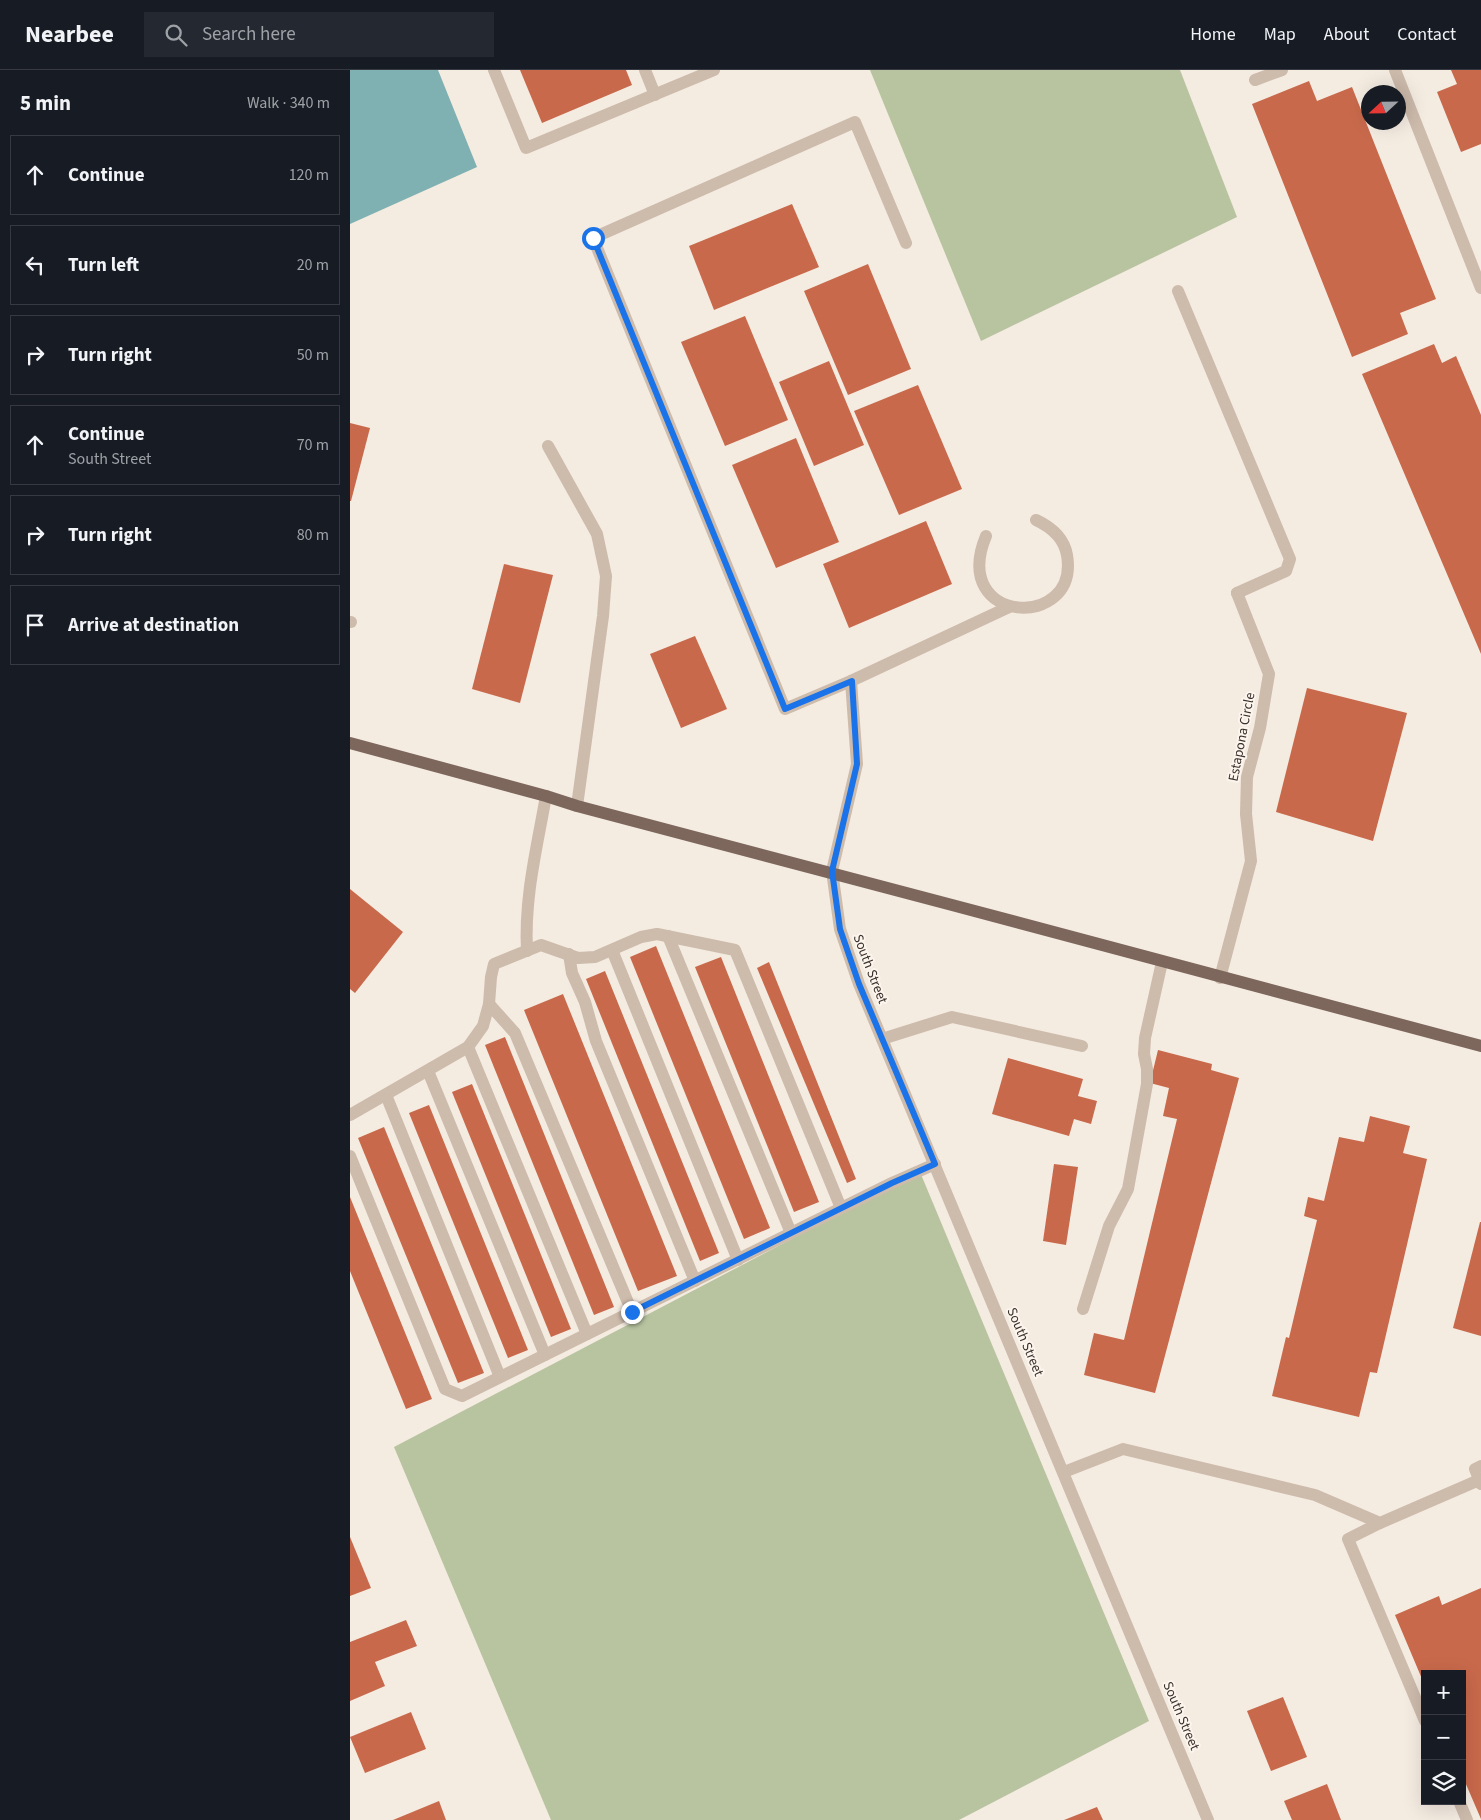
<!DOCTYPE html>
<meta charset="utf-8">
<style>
:root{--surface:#171b24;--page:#242831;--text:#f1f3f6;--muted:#9ea1a6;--line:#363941}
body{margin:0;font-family:"Source Sans 3",sans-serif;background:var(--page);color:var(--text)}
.controls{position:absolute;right:15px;bottom:15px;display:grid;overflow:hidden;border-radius:0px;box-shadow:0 5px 20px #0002}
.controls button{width:45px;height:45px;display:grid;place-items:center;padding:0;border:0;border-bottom:1px solid var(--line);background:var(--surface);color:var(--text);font:25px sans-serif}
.compass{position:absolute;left:1011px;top:15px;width:45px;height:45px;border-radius:50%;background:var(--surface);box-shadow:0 5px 20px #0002;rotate:248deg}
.stop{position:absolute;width:15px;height:15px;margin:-11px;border:4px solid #1a73e8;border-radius:50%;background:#fff}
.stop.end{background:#1a73e8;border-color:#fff;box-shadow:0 1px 5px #0008}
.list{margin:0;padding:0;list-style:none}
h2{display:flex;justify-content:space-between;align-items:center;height:65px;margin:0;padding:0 20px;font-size:21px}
h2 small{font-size:16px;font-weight:400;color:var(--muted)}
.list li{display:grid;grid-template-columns:32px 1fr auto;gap:15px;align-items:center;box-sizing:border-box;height:80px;margin:0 10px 10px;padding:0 10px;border:1px solid var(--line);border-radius:0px}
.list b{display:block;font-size:19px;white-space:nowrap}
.list p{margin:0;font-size:16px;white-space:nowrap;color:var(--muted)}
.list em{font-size:16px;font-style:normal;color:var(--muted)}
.icon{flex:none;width:28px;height:28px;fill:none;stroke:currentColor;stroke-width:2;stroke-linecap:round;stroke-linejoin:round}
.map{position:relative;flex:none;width:1131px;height:1750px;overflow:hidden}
header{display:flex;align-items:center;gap:30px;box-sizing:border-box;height:70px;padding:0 25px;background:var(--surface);border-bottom:1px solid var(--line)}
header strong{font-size:24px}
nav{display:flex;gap:28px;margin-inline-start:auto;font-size:18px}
.search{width:350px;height:45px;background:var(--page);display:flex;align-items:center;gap:12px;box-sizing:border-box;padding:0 18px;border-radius:0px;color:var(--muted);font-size:19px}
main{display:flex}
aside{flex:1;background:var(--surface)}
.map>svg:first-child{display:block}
.green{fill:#b8c4a0}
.water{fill:#7fb0b2}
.building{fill:#c8694b}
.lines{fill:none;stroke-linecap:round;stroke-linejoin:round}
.service{stroke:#cdbbac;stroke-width:12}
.minor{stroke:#cdbbac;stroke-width:12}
.tertiary{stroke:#cdbbac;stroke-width:12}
.primary{stroke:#7d675c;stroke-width:12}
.route{stroke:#1a73e8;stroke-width:6}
.labels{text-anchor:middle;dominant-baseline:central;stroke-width:4;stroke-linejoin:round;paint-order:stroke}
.street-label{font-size:14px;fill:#3b302b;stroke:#fbf5ee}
</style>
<header>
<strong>Nearbee</strong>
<div class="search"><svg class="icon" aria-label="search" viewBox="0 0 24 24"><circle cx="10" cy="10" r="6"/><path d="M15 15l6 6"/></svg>Search here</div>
<nav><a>Home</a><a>Map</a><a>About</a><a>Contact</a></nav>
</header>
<main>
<aside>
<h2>5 min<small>Walk · 340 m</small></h2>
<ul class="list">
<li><svg class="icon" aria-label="ahead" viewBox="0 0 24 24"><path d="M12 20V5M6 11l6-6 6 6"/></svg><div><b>Continue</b></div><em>120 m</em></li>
<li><svg class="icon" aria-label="left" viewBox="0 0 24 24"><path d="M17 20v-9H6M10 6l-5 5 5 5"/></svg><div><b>Turn left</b></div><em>20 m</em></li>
<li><svg class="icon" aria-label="right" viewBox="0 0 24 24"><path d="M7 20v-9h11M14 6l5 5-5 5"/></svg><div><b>Turn right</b></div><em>50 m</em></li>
<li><svg class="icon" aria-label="ahead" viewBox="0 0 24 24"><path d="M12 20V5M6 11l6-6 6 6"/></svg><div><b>Continue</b><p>South Street</p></div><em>70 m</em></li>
<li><svg class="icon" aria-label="right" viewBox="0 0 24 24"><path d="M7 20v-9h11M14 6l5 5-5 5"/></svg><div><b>Turn right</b></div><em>80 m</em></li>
<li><svg class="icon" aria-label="arrive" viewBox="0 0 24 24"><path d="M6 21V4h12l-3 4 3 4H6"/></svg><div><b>Arrive at destination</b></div></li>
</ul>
</aside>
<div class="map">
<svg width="1131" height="1750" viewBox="0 0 1131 1750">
<rect width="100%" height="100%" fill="#f4ebe1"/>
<!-- green -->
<g class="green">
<polygon points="520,0 830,0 887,147 631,271"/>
<polygon points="570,1102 799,1651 609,1750 201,1750 44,1377"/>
</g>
<!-- water -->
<polygon class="water" points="0,0 88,0 127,97 0,154"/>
<!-- building -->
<g class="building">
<polygon points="170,0 276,0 282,15 192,53"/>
<polygon points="1101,0 1131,0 1131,74 1111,82 1087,22 1107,14"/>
<polygon points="959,11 967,31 1002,17 1086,229 1050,243 1058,264 1002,287 902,34"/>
<polygon points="442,134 469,197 364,240 339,176"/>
<polygon points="518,194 561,299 498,325 454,221"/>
<polygon points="395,246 438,350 375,376 331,272"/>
<polygon points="1084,274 1092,293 1106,286 1131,345 1131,584 1012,304"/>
<polygon points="479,291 514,375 464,396 429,312"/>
<polygon points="568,315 612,419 549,445 504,341"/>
<polygon points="0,353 20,358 1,431 0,431"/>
<polygon points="446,368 489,472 426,498 382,395"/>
<polygon points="576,451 602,514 499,558 473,494"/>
<polygon points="154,494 203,505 170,633 122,619"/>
<polygon points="345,566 377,639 331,658 300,584"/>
<polygon points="957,618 1057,643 1023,771 926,742"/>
<polygon points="0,819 53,862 5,923 0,919"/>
<polygon points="306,876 420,1158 394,1169 280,887"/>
<polygon points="371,887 469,1132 444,1142 345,897"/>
<polygon points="419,892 506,1109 497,1113 407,898"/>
<polygon points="255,901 369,1183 350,1191 236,909"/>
<polygon points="213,924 327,1206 288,1221 174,940"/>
<polygon points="155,967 264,1237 244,1245 135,975"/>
<polygon points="808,980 862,994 861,1000 889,1008 805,1323 734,1305 744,1263 774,1270 827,1049 813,1046 819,1018 800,1013"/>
<polygon points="658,988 733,1009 728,1026 747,1031 741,1054 724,1049 719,1066 642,1044"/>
<polygon points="122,1014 221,1259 201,1267 102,1022"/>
<polygon points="79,1035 178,1280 158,1288 59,1043"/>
<polygon points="1020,1046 1060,1056 1053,1083 1077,1089 1027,1303 1020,1302 1009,1347 922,1326 936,1267 939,1268 967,1150 954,1146 958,1127 974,1131 989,1067 1014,1072"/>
<polygon points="34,1057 134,1303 108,1313 8,1068"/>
<polygon points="704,1094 728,1097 716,1175 693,1171"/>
<polygon points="0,1127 82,1329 56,1339 0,1201"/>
<polygon points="1130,1152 1131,1152 1131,1266 1103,1258"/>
<polygon points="0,1467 21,1518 0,1526"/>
<polygon points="1131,1518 1131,1749 1112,1705 1112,1604 1075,1604 1075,1616 1045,1545 1089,1526 1092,1535"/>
<polygon points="56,1550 67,1576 25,1592 35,1616 0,1631 0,1572"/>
<polygon points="933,1627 957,1687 921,1701 897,1641"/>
<polygon points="61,1642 76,1679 15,1703 0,1667"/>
<polygon points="977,1714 991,1750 942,1750 934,1731"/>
<polygon points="89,1731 96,1750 43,1750"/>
<polygon points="747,1737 753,1750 714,1750"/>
</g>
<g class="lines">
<!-- service -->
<g class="service">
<polyline points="144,0 176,78 364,0"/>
<polyline points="295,0 305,25"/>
<polyline points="828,221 940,489 936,501 887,523"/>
<polyline points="198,376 247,464 256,506 253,546 227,736"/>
<path d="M636 466C599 555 730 561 717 485 714 468 701 457 686 450"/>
<polyline points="0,552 1,552"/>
<polyline points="501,611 659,537"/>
<polyline points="482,801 507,694 501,611 435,639 243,168 505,52 556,173"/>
<polyline points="318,866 441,1163"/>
<polyline points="262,880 388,1190"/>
<path d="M177 881C174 828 187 777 196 726"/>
<polyline points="219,884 222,903 235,932 246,971 345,1211"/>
<polyline points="139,934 165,963 282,1242"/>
<polyline points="532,969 602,947 732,976"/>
<polyline points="118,977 237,1264"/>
<polyline points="78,1001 195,1285"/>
<polyline points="36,1025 150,1307"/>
<polyline points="0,1045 118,977 133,956 139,934 141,907 144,894 191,875 228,888 245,887 291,867 307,864 385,880 491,1138"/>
<polyline points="0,1086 95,1319 112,1326 542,1113 585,1094"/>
<polyline points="733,1239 759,1156 778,1119 797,1014 797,999 794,984 795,968 812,892"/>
<polyline points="1131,1396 1125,1399 1131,1414"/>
<polyline points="714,1402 773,1379 965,1425 1030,1453 1129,1410"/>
<polyline points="1030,1453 998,1469 1075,1651"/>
<polyline points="1109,1731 1117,1750"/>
</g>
<!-- minor -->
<g class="minor">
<polyline points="1045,0 1131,218"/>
<polyline points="905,10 932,0"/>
<polyline points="870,908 901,791 896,744 897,707 910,658 919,604 887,523"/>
</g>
<!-- tertiary -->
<polyline class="tertiary" points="482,801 490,859 509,914 858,1750"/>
<!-- primary -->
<path class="primary" d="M0 673 196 726 227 736C529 814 829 897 1131 976"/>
</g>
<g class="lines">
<!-- route -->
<polyline class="route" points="243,168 435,639 502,611 507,694 482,801 490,859 509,914 585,1094 542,1113 282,1242"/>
</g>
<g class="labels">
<!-- street labels -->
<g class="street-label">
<text transform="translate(892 667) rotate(-79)">Estapona Circle</text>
<text transform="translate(520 899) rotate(69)">South Street</text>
<text transform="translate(675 1272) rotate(67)">South Street</text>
<text transform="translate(831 1646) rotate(67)">South Street</text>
</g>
</g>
</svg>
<div class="controls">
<button>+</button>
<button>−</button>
<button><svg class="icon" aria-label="layers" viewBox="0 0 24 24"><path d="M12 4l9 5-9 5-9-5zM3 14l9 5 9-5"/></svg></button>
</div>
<svg class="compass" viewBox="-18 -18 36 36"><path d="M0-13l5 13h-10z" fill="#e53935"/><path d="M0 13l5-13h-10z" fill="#9ea1a6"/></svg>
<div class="stop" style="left:243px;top:168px"></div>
<div class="stop end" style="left:282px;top:1242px"></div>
</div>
</main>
